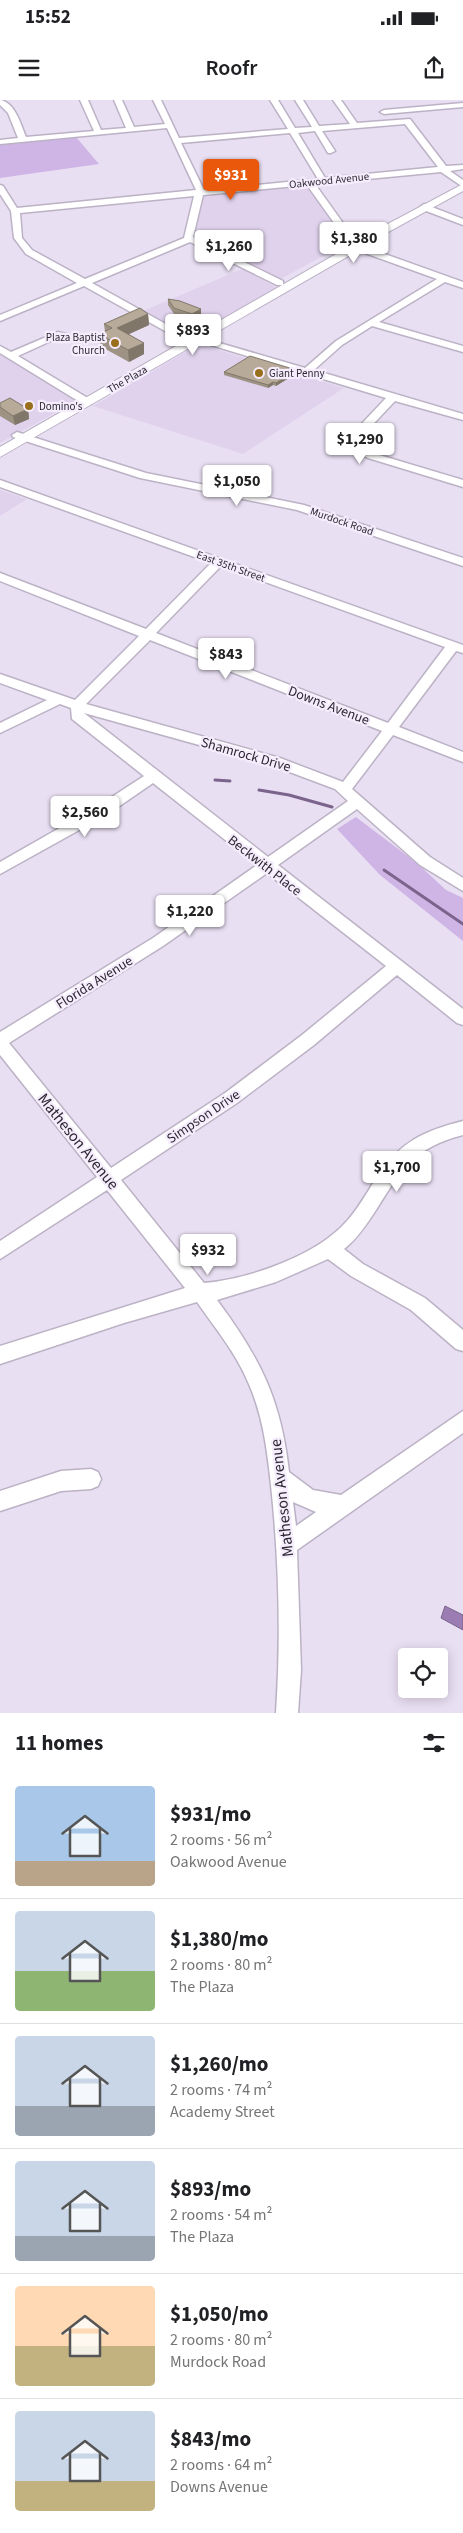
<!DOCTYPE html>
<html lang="en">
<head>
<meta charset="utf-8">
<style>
	:root { --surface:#fff; --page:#f2f2f2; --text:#202124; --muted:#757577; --line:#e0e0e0; --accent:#ea580c }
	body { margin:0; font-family:"Source Sans 3",sans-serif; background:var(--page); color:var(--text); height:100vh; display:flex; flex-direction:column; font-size:19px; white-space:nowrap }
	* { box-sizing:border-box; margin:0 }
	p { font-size:16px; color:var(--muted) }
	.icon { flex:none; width:28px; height:28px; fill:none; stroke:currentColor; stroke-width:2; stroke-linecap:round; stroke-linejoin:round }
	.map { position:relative; height:1613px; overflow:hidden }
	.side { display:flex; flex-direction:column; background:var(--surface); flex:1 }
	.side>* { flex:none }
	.controls { position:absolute; left:398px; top:1548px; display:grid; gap:10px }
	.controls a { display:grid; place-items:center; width:50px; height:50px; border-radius:5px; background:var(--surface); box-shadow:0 2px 12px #0003; font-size:25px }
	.price { position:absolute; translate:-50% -42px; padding:0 11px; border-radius:5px; background:#fff; color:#222; font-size:16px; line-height:32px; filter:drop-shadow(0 1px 2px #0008) }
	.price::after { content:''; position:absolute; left:50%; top:30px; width:15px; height:11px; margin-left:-8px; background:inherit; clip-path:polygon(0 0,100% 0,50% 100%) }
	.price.on { background:var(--accent); color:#fff }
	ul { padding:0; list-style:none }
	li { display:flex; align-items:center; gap:15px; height:125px; padding:0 15px }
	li+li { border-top:1px solid var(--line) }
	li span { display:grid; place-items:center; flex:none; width:140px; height:100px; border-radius:5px; color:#555 }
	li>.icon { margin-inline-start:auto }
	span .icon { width:60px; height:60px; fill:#fffc; stroke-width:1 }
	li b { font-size:21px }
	h2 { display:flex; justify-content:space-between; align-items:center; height:60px; padding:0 15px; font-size:21px }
	.status { display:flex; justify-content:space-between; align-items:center; height:35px; padding:0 25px; background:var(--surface); direction:ltr }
	.status svg { height:14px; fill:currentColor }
	header { display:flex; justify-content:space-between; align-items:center; height:65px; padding:0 15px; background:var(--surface); font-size:22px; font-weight:600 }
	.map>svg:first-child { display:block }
	.built { fill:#e0d2ed }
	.green { fill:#cfb4e6 }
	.water { fill:#9b7db3; stroke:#7a648c }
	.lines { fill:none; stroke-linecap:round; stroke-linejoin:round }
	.stream { stroke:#7a648c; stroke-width:3 }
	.minor-casing { stroke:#bcb2c5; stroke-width:3 }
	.major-casing { stroke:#bcb2c5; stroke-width:2 }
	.minor { fill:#fff; fill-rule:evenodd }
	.major { fill:#fff; fill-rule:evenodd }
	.wall { fill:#9d9283 }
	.shaded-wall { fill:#80776a }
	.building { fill:#b7aa98; stroke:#80776a }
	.poi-dot { fill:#996e1c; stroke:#f5edfd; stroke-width:2 }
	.labels { text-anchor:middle; stroke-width:4.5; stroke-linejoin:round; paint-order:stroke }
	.far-street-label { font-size:11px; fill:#2d2931; stroke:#f5edfd }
	.far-poi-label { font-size:11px; fill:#2d2931; stroke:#f5edfd; text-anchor:start }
	.street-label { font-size:14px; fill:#2d2931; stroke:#f5edfd }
	.near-street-label { font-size:16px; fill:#2d2931; stroke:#f5edfd }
</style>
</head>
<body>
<div class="status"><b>15:52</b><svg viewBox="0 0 49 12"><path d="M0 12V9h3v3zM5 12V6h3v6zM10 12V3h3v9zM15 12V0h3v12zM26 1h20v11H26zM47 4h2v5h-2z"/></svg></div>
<header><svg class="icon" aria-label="menu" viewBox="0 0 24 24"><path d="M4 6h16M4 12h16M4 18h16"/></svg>Roofr<svg class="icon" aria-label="share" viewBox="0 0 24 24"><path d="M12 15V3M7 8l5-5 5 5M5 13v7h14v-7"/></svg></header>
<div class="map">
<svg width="463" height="1613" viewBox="0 0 463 1613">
	<rect width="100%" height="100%" fill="#e9dff3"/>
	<path class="built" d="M307,84L348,142L279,180L191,135L204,95Z
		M242,169L278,188L188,236L143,211Z
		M199,244L344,288L243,354L93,306Z
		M0,254L33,273L79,300L0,343Z
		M0,390L27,399L0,416Z"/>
	<path class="green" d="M76,37L99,64L0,78V43Z
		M356,717L418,764L446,790L463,798V841L380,775L337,729Z"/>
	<path class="water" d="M445,1506L463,1515V1530L441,1518Z"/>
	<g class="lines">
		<path class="stream" d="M215,680L230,681
			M259,690L289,695L332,707
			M384,770L463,824"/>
		<g class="minor-casing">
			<path id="minor" d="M0,0C15,2 21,25 26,37L94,31L80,0H88L101,30L126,28L114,0H122L134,27L165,24L153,0H161L179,38L288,29L270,0H278L295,28L312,27L295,0H303L319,26L350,24L333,0H341L357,23L410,19L446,66L463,65V69L450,71L463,80V87L441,72L315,84L353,137L368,148L463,182V188L445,182L379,222L463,246V252L372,226L342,245L314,270L463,314V320L395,301L361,337L359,345L376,354L463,380V387L368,358L349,348L348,346L352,334L386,298L191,239L199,237L305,268L336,241L437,179L362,152L347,141L307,85L203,95L193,137L283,181V185H277L190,142L92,183L189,237V241H183L84,186L0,221V215L77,183L26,154L14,138L11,111L0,94V85L3,86L17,108L196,90L167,28L0,44V40L18,38L8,13L0,5ZM405,24L438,67L325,78L298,33L315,31L328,53H331L335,51L322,31ZM290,33L318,79L204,90L181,43ZM194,96L184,138L85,179L32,150L22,138L20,113Z
				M463,3V7L384,14L380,12L384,10Z
				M424,104L463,119V125L421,109L420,107Z
				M58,232L66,234L18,256L91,300V304H83L0,253V246L11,252Z
				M17,332L146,373L304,405L463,458V466L297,410L140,378L13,337L12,335Z
				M0,380L463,545V553L456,551L399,627L463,652V662L393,635L352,689L430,757L463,778V791L420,765L357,709L278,765L463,909V925L457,923L397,875L314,945L237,1003L121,1080L204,1183C249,1179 316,1156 346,1122C358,1109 367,1093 376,1078C400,1042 423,1031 463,1021V1035C413,1048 402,1069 376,1110C367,1124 357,1139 344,1149L363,1164L425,1198L463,1230V1251L456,1249L411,1210L351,1176L328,1159L276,1182L217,1200C260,1258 281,1299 289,1372L313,1390L341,1395L463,1311V1333L297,1450L301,1570L298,1613H276C281,1538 279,1460 271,1385C267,1350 263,1315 248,1282C236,1253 215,1228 197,1202L124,1223L0,1264V1246L185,1188L107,1090L0,1159V1141L97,1077L0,955V932L153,838L257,765L153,683L108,714L0,774V762L98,706L144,676L72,619L71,608L60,604L0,633V623L47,600L0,583V574L75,600L139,536L0,481V473L146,529L211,463L0,387ZM221,466L445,547L388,623L156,533ZM150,540L382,631L343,682L280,658L86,604ZM84,613L271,665L335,689L348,701L268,757ZM267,773L386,866L302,935L225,993L111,1068L9,943L163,846ZM293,1402L316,1412L296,1426Z
				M91,1369L98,1372L101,1379L98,1386L91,1389L61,1391L0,1411V1391L61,1371Z"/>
		</g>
		<g class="major-casing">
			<path id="major" d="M463,84V91L361,147L359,150L0,357V347L350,146L352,143Z"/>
		</g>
		<use href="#minor" class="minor"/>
		<use href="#major" class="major"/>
	</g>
	<path class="wall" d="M168,199L201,209V216L192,220L174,214L168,205Z
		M148,214L149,225L129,234L144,254L129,262L100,246L99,234L105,232L104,224Z
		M224,272H293L292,273V276L276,286L273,285L268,288L224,275Z
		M0,303L28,309L29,319L15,325L0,316Z"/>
	<path class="shaded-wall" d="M201,209V216L192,220V214Z
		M148,214L149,225L118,239L117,228Z
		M144,243V254L129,262L128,250Z
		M293,269L292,276L276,286V283Z
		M273,282V285L268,288V285Z
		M28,309L29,319L15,325L13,316Z"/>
	<path class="building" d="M168,199L180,201L201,209L192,214L174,208Z
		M140,208L148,214L117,228L144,243L128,250L99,234L112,228L104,224Z
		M250,256L293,269L289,271L292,273L276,283L273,282L268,285L224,272Z
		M10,298L28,309L13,316L0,307V303Z"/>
	<g class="poi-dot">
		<circle cx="115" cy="243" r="5"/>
		<circle cx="259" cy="273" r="5"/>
		<circle cx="29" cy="306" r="5"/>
	</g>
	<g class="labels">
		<g class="far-street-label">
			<text transform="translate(329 80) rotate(-6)" y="4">Oakwood Avenue</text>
			<text transform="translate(127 279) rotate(-30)" y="4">The Plaza</text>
			<text transform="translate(342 421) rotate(19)" y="4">Murdock Road</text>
			<text transform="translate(231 466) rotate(20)" y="4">East 35th Street</text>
		</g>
		<g class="far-poi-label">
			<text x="105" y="241" text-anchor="end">Plaza Baptist<tspan x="105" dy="13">Church</tspan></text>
			<text x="269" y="277">Giant Penny</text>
			<text x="39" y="310">Domino's</text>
		</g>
		<g class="street-label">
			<text transform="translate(329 605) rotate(21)" y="5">Downs Avenue</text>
			<text transform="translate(246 654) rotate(16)" y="5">Shamrock Drive</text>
			<text transform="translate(265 765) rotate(38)" y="5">Beckwith Place</text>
			<text transform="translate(94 882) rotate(-32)" y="5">Florida Avenue</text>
			<text transform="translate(203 1016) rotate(-34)" y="5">Simpson Drive</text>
		</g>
		<g class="near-street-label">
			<text transform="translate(79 1041) rotate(51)" y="6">Matheson Avenue</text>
			<text transform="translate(281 1398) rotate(-96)" y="6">Matheson Avenue</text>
		</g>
	</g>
</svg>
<div class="controls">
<a><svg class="icon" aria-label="locate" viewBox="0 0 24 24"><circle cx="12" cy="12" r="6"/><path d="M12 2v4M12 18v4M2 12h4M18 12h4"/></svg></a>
</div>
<b class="price on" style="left:231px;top:101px">$931</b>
<b class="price" style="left:354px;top:164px">$1,380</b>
<b class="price" style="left:229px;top:172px">$1,260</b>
<b class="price" style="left:193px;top:256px">$893</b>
<b class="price" style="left:360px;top:365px">$1,290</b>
<b class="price" style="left:237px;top:407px">$1,050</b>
<b class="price" style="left:226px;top:580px">$843</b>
<b class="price" style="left:85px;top:738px">$2,560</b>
<b class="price" style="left:190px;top:837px">$1,220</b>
<b class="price" style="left:397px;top:1093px">$1,700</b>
<b class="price" style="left:208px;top:1176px">$932</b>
</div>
<section class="side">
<h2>11 homes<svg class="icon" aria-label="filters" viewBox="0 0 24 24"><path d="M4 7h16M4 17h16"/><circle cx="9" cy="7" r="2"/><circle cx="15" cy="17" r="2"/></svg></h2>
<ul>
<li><span style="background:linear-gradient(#a9c7e8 75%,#b9a48a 0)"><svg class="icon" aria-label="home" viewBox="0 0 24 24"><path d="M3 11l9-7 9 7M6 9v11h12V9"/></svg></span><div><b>$931/mo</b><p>2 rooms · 56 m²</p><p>Oakwood Avenue</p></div></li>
<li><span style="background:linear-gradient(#c9d6e8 60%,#8fb573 0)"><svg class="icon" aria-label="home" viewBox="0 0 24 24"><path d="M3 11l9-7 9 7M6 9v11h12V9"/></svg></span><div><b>$1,380/mo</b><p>2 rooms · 80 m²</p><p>The Plaza</p></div></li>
<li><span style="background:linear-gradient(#c9d6e8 70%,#9aa5b1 0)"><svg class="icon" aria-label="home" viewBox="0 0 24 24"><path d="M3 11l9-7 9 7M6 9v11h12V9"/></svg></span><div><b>$1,260/mo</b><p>2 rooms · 74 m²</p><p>Academy Street</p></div></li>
<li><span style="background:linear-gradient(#c9d6e8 75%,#9aa5b1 0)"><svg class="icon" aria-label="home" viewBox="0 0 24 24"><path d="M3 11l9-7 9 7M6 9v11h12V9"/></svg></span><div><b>$893/mo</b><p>2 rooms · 54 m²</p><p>The Plaza</p></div></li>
<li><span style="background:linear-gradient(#ffd9b3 60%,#c2b280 0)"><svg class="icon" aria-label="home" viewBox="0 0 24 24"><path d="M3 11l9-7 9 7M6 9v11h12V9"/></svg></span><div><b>$1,050/mo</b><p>2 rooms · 80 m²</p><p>Murdock Road</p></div></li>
<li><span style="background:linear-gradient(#c9d6e8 70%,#c2b280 0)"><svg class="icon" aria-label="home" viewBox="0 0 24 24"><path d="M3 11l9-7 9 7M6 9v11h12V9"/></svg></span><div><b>$843/mo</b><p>2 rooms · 64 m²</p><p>Downs Avenue</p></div></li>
</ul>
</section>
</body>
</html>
